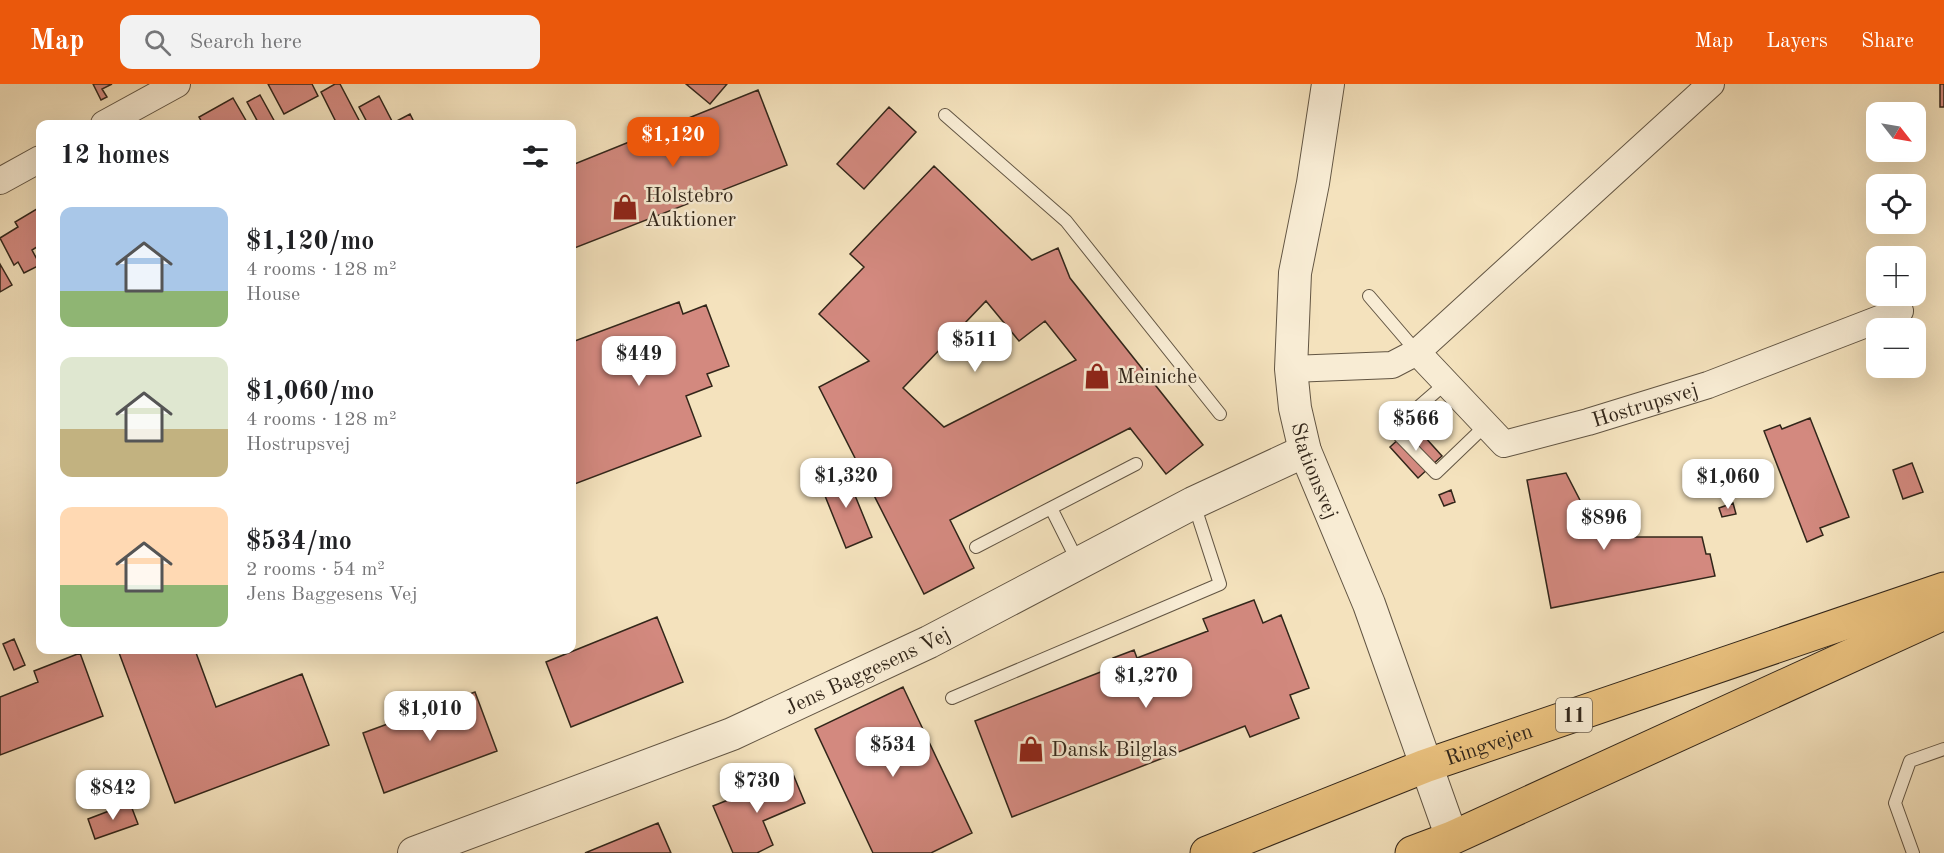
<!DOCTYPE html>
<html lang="en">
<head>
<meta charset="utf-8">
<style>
	:root { --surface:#fff; --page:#f2f2f2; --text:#202124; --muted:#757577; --accent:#ea580c }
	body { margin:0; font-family:"Old Standard TT",serif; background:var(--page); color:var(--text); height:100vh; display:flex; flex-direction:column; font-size:22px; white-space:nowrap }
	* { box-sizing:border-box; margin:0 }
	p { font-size:20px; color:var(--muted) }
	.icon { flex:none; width:33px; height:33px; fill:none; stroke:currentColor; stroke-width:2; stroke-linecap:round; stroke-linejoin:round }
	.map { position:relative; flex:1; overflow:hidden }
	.sheet { position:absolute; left:36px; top:36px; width:540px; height:534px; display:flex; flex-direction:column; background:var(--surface); border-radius:12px; box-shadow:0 6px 24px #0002 }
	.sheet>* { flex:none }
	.needle { width:39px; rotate:121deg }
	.buttons { position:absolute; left:1866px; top:18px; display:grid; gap:12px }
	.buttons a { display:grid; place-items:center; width:60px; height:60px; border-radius:12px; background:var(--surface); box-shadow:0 6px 24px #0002; font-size:30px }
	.price { position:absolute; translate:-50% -51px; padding:0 14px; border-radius:12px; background:#fff; color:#222; font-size:20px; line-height:39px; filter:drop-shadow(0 2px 3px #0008) }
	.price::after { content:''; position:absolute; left:50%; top:36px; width:18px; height:14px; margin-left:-9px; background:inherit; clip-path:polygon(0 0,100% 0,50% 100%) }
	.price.active { background:var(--accent); color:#fff }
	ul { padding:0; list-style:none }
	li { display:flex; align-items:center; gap:18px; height:150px; padding:0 24px }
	li span { display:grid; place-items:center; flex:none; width:168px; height:120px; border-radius:12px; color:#555 }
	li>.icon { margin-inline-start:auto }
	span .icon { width:72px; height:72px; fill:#fffc; stroke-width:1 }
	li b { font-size:26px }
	h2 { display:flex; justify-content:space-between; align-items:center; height:72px; padding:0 24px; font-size:26px }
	header { display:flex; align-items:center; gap:36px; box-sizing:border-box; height:84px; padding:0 30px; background:var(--accent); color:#fff }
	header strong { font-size:28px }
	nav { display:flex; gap:33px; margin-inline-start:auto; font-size:21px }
	.search { width:420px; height:54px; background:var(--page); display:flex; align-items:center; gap:15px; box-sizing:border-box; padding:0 21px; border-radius:12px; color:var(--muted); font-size:22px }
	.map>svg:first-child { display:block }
	.building { fill:#d3897f; stroke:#32261a; stroke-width:1.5; fill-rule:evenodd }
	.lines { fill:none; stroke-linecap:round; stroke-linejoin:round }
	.service-casing { stroke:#625543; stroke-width:14 }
	.minor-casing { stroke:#625543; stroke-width:28 }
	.tertiary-casing { stroke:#625543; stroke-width:34 }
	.primary-casing { stroke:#32261a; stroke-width:35 }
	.service { stroke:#f8ecd4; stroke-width:12 }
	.minor { stroke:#f8ecd4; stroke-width:26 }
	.tertiary { stroke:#f8ecd4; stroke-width:32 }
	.primary { stroke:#eac17e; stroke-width:33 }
	.labels { text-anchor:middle; stroke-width:5; stroke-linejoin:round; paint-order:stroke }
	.shield { fill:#f8ecd4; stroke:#6d6152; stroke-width:1.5 }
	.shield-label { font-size:20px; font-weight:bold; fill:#32261a }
	.poi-label { font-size:21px; fill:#32261a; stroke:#f8ecd4; text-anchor:start }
	.street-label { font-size:21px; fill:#32261a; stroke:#f8ecd4 }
</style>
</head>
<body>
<header>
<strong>Map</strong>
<div class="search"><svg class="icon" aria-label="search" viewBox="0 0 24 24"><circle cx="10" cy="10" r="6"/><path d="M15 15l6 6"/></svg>Search here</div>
<nav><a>Map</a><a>Layers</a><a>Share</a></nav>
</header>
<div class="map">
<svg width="1944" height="769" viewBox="0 0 1944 769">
	<rect width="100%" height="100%" fill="#f4e2bd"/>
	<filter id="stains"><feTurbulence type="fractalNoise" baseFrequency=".00333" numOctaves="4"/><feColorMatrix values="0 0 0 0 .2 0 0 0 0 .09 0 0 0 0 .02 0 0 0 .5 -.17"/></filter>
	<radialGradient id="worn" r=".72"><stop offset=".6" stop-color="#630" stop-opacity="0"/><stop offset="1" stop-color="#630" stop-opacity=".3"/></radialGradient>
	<path class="building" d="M93,0H112L102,5L107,13L101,16Z
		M268,0H312L318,12L284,30Z
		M335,0H340L360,38L337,40L321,8Z
		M686,0H727L710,20Z
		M1940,0H1944V23H1940Z
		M758,6L787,81L572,165V81Z
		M260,11L276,40H259L247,18Z
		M379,12L393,39L410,30L415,40H368L359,23Z
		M233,14L248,40H203L199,33Z
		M889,23L916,48L864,105L837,80Z
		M934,82L1032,176L1058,164L1070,194L1203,361L1166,390L1130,344L950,436L974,484L924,510L819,303L869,277L819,230L864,183L850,170ZM986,217L1019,257L1045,237L1076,276L944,343L903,304Z
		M40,123V161L32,166L40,181L24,189L18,178L14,181L0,154L18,143L15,138Z
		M0,180L12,201L0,208Z
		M679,218L683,230L706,221L729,282L707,290L712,302L686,312L701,352L572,401V258Z
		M1810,334L1849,433L1820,444L1823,451L1807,458L1764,347L1780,341L1782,345Z
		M1414,341L1442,372L1418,394L1390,363Z
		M1912,379L1923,408L1903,415L1893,386Z
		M845,387L872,453L846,464L819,397Z
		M1566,389L1599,453H1702L1706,470H1710L1715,492L1551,524L1527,396Z
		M1451,406L1455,418L1444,422L1439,411Z
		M1733,419L1736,430L1722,433L1719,424Z
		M1254,516L1263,539L1281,531L1309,604L1290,611L1299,634L1250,653L1245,642L1012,733L975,637L1116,582L1113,574L1134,566L1137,574L1208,547L1203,535Z
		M657,533L683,598L571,643L546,578Z
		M14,555L25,581L14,586L3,560Z
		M118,566H195L216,623L302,590L329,661L175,719Z
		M80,569L103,632L0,671V613L38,598L34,587Z
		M903,603L972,749L931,769H873L815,645Z
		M475,608L497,667L384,709L363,649Z
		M793,690L805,719L763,737L773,761L757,769H733L713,722Z
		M130,719L138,740L95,755L88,735Z
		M658,739L671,769H585Z"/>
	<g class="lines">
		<g class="service-casing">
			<path id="service" d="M945,31L1066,137L1220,330
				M1369,212L1417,268
				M1446,299L1393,345L1436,389L1486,341
				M976,463L1051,424
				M1078,478L1051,424L1136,380
				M952,614L1220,500L1194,420
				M1913,769L1895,719L1910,677L1944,665"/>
		</g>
		<g class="minor-casing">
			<g id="minor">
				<path d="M104,40L177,0"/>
				<path d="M0,97L40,75"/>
				<path id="s1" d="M1417,268L1504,360L1588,338L1708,301L1900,227"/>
				<path d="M1291,285L1392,281L1417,268L1711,0"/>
			</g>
		</g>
		<g class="tertiary-casing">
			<g id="tertiary">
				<path id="s2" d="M1328,0L1313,99L1295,189L1291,285L1295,324L1305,367L1369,520L1452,754"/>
				<path id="s3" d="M414,769L732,650L929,558L1193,419L1305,367"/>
			</g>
		</g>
		<g class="primary-casing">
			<g id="primary">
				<path id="s4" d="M1207,769L1425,682L1944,505"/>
				<path d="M1412,769L1452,754L1944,529"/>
			</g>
		</g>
		<use href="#service" class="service"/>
		<use href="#minor" class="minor"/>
		<use href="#tertiary" class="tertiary"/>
		<use href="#primary" class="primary"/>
	</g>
	<defs>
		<g id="shop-bare" transform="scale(2.07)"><path d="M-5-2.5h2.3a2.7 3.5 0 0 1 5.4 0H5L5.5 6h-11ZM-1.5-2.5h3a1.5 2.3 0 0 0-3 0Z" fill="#8f2418" stroke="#f8ecd4" stroke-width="2.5" paint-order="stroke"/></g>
	</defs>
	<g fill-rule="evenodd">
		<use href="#shop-bare" x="625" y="123"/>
		<use href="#shop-bare" x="1097" y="292"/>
		<use href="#shop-bare" x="1031" y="665"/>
	</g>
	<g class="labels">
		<rect class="shield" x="1556" y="614" width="36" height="34" rx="4.5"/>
		<g class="shield-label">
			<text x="1574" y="638">11</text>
		</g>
		<g class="poi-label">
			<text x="645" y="118">Holstebro<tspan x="645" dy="24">Auktioner</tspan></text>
			<text x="1117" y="299">Meiniche</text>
			<text x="1051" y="672">Dansk Bilglas</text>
		</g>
		<g class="street-label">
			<text dy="7" stroke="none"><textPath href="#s1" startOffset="273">Hostrupsvej</textPath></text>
			<text dy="7" stroke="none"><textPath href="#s2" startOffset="393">Stationsvej</textPath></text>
			<text dy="7" stroke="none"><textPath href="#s3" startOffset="489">Jens Baggesens Vej</textPath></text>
			<text dy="7" stroke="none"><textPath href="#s4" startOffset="302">Ringvejen</textPath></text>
		</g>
	</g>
	<rect width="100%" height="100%" filter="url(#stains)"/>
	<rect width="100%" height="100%" fill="url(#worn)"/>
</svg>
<div class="buttons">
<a><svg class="needle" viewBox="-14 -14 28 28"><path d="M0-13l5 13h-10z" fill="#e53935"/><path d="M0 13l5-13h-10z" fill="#757577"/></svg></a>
<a><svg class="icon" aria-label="locate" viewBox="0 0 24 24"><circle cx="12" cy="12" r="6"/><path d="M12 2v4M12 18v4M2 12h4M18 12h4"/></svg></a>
<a>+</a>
<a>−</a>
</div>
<b class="price active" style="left:673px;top:84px">$1,120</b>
<b class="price" style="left:975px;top:289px">$511</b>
<b class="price" style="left:639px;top:303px">$449</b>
<b class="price" style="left:1416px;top:368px">$566</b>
<b class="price" style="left:846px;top:425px">$1,320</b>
<b class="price" style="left:1728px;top:426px">$1,060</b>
<b class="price" style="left:1604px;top:467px">$896</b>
<b class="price" style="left:1146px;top:625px">$1,270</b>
<b class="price" style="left:430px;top:658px">$1,010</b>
<b class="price" style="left:893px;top:694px">$534</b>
<b class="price" style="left:757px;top:730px">$730</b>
<b class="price" style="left:113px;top:737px">$842</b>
<section class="sheet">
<h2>12 homes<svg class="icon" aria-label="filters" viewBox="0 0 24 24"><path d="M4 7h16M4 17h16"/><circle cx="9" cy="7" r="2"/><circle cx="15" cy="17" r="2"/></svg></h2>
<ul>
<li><span style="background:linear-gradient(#a9c7e8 70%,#8fb573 0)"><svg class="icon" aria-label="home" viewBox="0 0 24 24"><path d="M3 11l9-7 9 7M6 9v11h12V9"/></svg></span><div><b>$1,120/mo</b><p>4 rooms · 128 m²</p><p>House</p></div></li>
<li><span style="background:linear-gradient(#dfe7d0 60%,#c2b280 0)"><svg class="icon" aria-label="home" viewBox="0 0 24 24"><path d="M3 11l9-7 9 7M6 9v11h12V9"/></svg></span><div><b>$1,060/mo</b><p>4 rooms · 128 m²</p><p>Hostrupsvej</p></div></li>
<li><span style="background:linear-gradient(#ffd9b3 65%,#8fb573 0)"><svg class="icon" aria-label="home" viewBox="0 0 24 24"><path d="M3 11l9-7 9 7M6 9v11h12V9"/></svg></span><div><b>$534/mo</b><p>2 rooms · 54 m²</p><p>Jens Baggesens Vej</p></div></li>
</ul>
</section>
</div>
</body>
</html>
